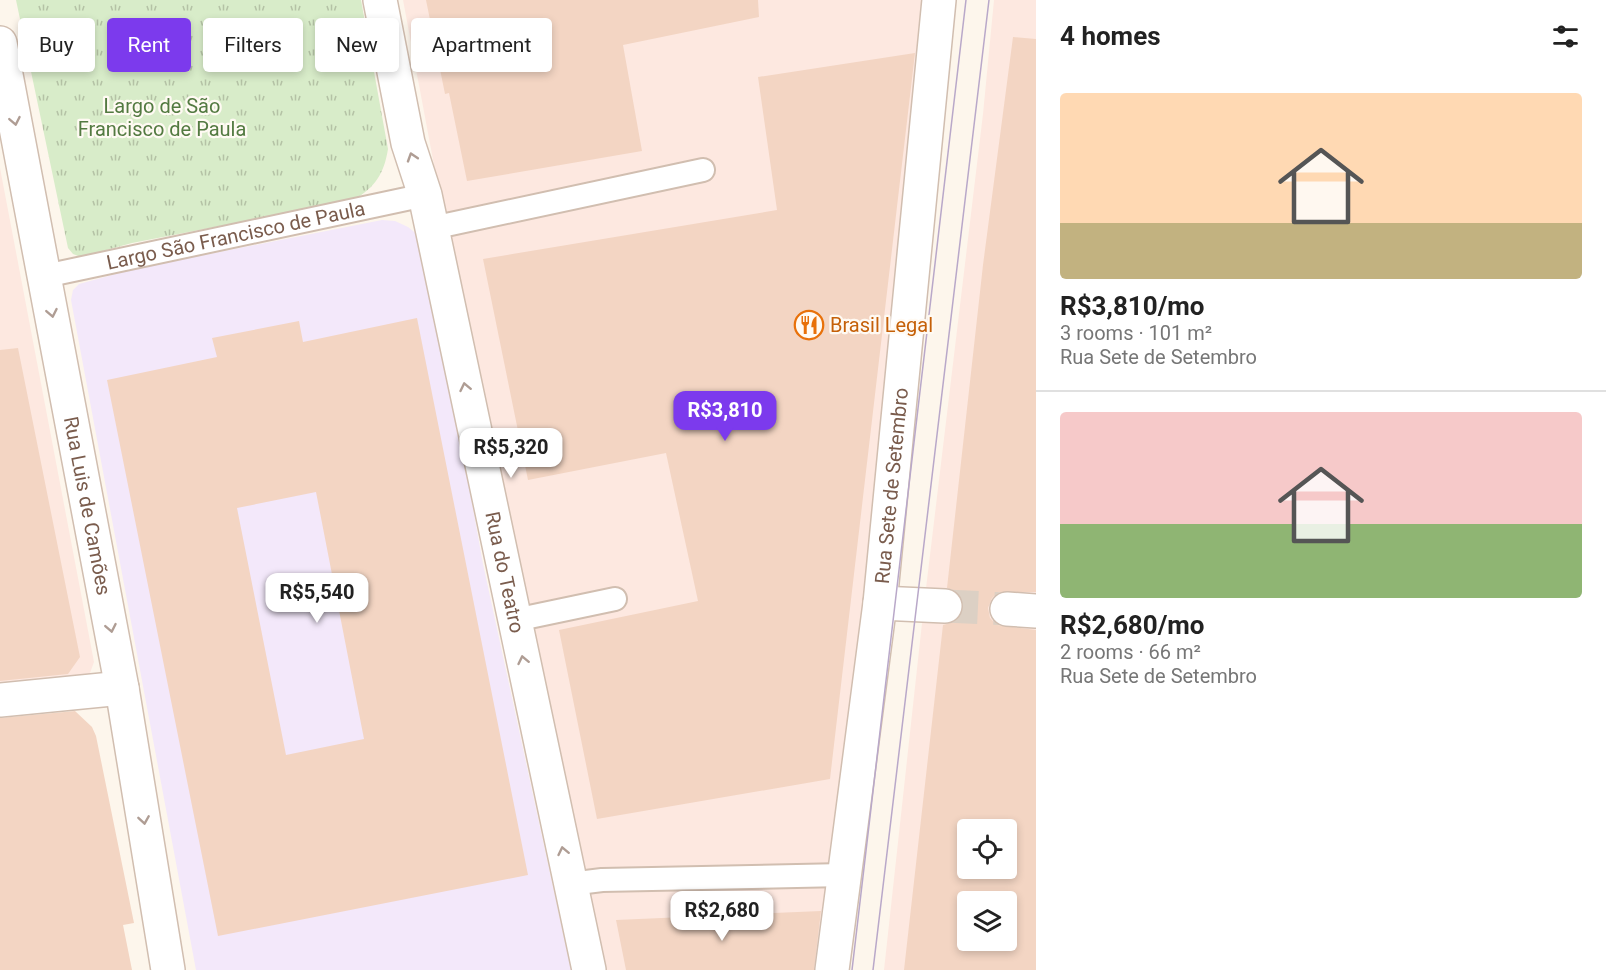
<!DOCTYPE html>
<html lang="en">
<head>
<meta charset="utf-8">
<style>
	:root { --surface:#fff; --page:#f6f6f6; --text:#222; --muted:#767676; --line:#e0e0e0; --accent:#7c3aed }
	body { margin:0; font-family:Roboto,sans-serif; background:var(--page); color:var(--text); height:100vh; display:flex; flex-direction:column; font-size:22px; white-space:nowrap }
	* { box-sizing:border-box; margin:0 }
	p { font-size:20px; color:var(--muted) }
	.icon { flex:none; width:33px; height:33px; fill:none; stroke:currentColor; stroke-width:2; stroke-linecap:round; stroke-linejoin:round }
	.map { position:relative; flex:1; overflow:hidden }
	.details { display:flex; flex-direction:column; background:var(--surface); width:570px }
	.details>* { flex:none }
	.guide { position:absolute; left:18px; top:18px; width:570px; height:54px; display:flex; gap:12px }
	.tools { position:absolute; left:957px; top:819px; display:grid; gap:12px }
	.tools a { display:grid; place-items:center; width:60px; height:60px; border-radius:6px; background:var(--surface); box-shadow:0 3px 9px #0003; font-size:30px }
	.price { position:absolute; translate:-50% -51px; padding:0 14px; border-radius:12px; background:#fff; color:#222; font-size:20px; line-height:39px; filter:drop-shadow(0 2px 3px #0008) }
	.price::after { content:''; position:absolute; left:50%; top:36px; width:18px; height:14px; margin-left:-9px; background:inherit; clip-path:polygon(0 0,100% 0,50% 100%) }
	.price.current { background:var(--accent); color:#fff }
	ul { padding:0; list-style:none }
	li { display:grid; align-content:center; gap:12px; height:318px; padding:0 24px }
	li+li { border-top:2px solid var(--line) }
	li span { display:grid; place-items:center; height:186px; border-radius:6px; color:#555 }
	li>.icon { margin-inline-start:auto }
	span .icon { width:108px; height:108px; fill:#fffc; stroke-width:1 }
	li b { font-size:26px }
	h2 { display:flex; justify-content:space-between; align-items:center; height:72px; padding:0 24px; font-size:26px }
	.pill { padding:0 21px; border-radius:6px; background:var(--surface); box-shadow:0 3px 9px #0003; font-size:21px; line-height:54px }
	.pill.current { background:var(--accent); color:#fff }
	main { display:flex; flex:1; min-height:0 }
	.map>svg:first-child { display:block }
	.commercial { fill:#fde8e0; fill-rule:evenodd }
	.education { fill:#f3e8fa }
	.park { fill:url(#park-tufts) }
	.building { fill:#f3d5c3; fill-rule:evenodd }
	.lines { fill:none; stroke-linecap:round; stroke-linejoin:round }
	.pedestrian-tunnel { stroke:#dcd0c4; stroke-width:33; stroke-dasharray:33 16; stroke-linecap:butt }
	.service-casing { stroke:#d1beb0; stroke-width:26 }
	.pedestrian-casing { stroke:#d1beb0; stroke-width:36 }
	.minor-casing { stroke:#d1beb0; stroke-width:36 }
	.service { stroke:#fff; stroke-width:22 }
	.pedestrian { stroke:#fff; stroke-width:33 }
	.minor { stroke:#fff; stroke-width:33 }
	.tram { stroke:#b9a8c9; stroke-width:1.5 }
	.oneway { stroke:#af9d94 }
	.labels { text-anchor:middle; stroke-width:4.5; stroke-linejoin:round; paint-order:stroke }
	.park-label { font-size:20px; fill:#537a41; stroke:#fffaf3 }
	.street-label { font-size:20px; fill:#7a5c4d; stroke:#fffaf3 }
	.food-label { font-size:20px; fill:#c56008; stroke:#fffaf3; text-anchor:start }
</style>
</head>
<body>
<main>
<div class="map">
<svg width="1036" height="970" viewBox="0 0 1036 970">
	<defs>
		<pattern id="park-tufts" width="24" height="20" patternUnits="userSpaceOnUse" patternTransform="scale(1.5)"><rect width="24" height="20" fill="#d8ecc9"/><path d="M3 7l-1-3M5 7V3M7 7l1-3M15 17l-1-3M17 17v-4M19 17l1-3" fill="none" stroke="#b4c2a5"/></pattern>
	</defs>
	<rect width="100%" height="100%" fill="#fdf6ec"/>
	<path class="commercial" d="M403,0H941L825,970H601L434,165Z
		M994,0H1036V970H884L924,605L983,114ZM968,830H1006V868H968ZM968,902H1006V940H968Z
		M0,168L94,662L90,673L82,681L0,688Z"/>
	<path class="education" d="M382,220L395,221L408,227L419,236L426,248L483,564L571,970H196L71,300L73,290L79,284L138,268Z"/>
	<path class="park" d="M16,0H361L388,149C384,174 375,187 354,200L132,243L81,257L73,254L68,248Z"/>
	<path class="building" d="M426,0H758L759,17L623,45L642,151L467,181L449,93L445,94Z
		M1013,37L1036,39V592H999L992,598L988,608L990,618L997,625L1036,630V970H904L943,625L954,622L961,616L964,607L961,597L956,591L947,588L983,265ZM968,830H1006V868H968ZM968,902H1006V940H968Z
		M915,53L830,779L597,819L559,630L698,601L666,453L528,480L483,259L777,210L758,77Z
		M417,318L528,875L218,936L107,380L217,357L212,338L299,321L303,342ZM316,492L364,739L286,755L237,508Z
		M18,348L80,657L68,674L0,681V350Z
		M75,711L92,727L96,736L134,923L123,925L132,970H0V718Z
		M821,911L814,970H626L616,920Z"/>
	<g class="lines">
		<path class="pedestrian-tunnel" d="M945,606L1007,609"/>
		<g class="service-casing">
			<g id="service">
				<path d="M432,228L703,170"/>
				<path id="s1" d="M45,276L425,195"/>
				<path d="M515,620L615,599"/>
				<path d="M570,884L602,880L844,875"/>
			</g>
		</g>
		<g class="pedestrian-casing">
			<g id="pedestrian">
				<path d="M880,603L945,606"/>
				<path d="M1007,609L1036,611"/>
				<path d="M0,700L122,688"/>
				<path id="s2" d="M832,970L880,603L939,0"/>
			</g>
		</g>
		<g class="minor-casing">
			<g id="minor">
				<path id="s3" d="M380,0L408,143L425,195L589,970"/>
				<path id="s4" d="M0,43L122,688L168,970"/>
			</g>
		</g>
		<use href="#service" class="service"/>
		<use href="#pedestrian" class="pedestrian"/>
		<use href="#minor" class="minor"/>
		<path class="tram" d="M852,970L966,0
			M873,970L989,0"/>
	</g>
	<defs><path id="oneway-chevron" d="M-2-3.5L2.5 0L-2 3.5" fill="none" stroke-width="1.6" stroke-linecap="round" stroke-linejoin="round" transform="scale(1.5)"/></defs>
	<g class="oneway">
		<use href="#oneway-chevron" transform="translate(15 121) rotate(79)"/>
		<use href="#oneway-chevron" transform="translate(412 157) rotate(-108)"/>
		<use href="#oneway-chevron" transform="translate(52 313) rotate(79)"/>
		<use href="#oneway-chevron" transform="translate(465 387) rotate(-102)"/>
		<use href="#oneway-chevron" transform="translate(111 628) rotate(79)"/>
		<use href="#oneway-chevron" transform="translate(523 660) rotate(-102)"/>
		<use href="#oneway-chevron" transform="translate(144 820) rotate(81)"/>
		<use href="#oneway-chevron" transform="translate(563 851) rotate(-102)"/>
	</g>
	<defs>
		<g id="restaurant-ring" transform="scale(1.5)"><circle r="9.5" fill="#fffaf3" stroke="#e8710a" stroke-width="1.5"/><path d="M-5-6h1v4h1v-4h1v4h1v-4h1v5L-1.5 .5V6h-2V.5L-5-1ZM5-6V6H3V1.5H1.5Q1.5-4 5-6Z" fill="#e8710a"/></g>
	</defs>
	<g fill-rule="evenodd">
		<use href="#restaurant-ring" x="809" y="325"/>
	</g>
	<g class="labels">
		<g class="park-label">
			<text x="162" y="113">Largo de São<tspan x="162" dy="23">Francisco de Paula</tspan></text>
		</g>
		<g class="street-label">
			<text dy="7" stroke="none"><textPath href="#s1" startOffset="195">Largo São Francisco de Paula</textPath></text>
			<text dy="7" stroke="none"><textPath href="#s2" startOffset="488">Rua Sete de Setembro</textPath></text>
			<text dy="7" stroke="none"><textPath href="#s4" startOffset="471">Rua Luis de Camões</textPath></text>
			<text dy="7" stroke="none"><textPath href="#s3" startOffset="586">Rua do Teatro</textPath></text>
		</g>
		<g class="food-label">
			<text x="830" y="332">Brasil Legal</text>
		</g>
	</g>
</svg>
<div class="tools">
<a><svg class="icon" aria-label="locate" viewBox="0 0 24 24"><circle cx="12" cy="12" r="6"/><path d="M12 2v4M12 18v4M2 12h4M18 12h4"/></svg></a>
<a><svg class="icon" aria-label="layers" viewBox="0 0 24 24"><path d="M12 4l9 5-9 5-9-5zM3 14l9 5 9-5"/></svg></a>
</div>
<b class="price current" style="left:725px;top:442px">R$3,810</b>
<b class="price" style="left:511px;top:479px">R$5,320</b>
<b class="price" style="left:317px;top:624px">R$5,540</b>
<b class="price" style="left:722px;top:942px">R$2,680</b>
<div class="guide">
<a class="pill">Buy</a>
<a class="pill current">Rent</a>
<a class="pill">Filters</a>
<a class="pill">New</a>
<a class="pill">Apartment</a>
</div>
</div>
<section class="details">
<h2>4 homes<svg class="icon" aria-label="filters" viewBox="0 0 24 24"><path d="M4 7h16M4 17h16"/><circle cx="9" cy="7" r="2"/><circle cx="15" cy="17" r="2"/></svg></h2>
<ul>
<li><span style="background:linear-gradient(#ffd9b3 70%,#c2b280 0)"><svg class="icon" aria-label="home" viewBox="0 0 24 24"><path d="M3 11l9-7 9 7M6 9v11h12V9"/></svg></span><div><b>R$3,810/mo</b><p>3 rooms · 101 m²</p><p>Rua Sete de Setembro</p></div></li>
<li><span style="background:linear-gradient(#f6c9c9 60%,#8fb573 0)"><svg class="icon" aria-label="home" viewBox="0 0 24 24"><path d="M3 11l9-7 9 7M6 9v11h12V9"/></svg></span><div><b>R$2,680/mo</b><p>2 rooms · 66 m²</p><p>Rua Sete de Setembro</p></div></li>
</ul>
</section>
</main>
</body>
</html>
